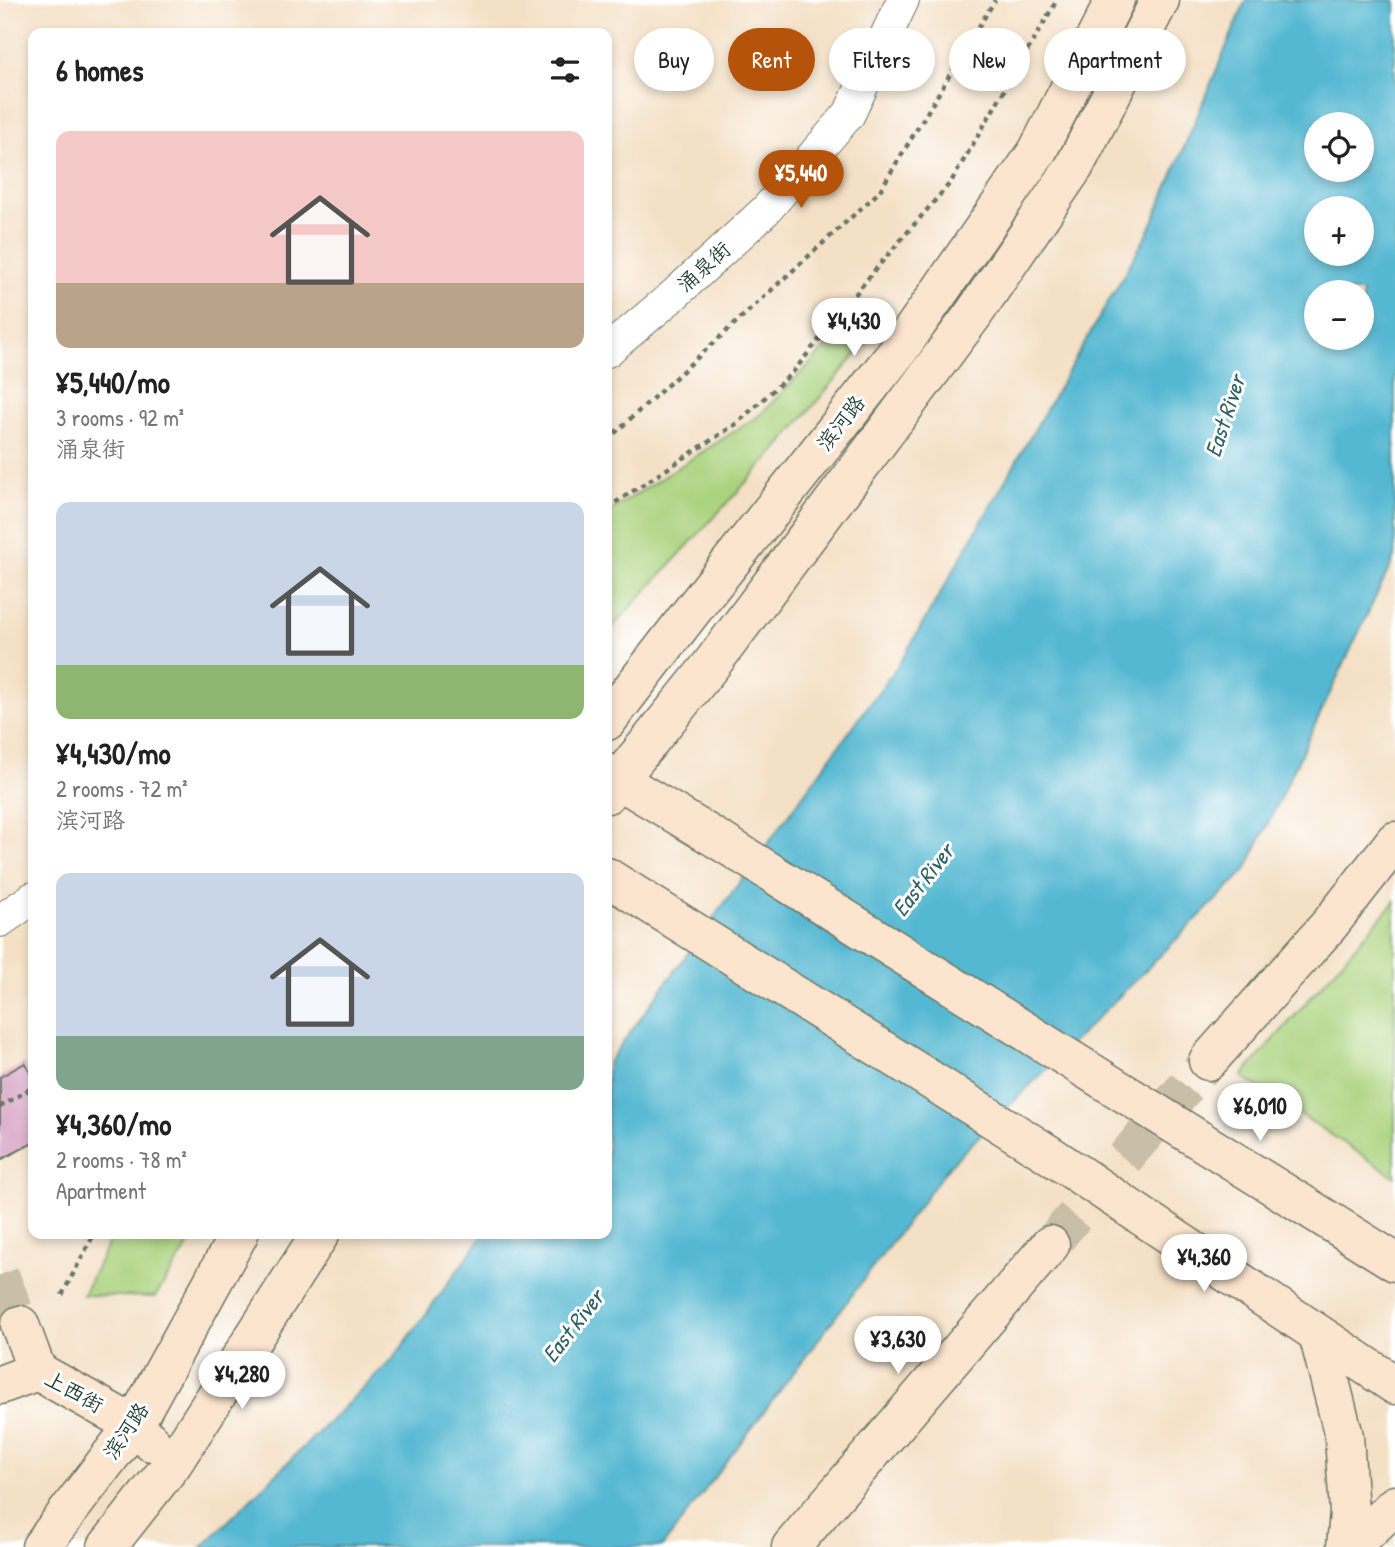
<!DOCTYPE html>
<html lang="en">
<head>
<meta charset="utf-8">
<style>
	:root { --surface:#fff; --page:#f6f6f6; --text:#222; --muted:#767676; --accent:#b45309 }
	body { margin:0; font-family:"Patrick Hand","LXGW WenKai TC",sans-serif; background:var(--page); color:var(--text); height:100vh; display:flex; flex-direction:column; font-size:26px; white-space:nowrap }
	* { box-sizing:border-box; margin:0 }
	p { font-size:23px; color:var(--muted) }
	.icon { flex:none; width:38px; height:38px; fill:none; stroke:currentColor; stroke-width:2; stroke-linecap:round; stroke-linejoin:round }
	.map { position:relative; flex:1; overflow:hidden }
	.details { position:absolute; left:28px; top:28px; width:584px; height:1211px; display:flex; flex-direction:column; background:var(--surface); border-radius:14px; box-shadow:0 4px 10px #0003 }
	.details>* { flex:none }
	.guide { position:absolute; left:634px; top:28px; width:656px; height:63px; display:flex; gap:14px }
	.controls { position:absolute; left:1304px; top:112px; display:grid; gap:14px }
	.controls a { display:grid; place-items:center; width:70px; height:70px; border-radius:50%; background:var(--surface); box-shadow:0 4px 10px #0003; font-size:35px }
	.price { position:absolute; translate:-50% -60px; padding:0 16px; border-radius:24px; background:#fff; color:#222; font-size:23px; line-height:46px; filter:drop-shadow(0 2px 4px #0008) }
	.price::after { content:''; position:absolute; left:50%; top:42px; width:21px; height:16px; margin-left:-10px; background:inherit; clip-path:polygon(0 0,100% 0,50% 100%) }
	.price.active { background:var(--accent); color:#fff }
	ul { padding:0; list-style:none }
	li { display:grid; align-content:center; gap:14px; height:371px; padding:0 28px }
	li span { display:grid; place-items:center; height:217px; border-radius:14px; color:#555 }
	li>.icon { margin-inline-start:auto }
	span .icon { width:126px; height:126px; fill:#fffc; stroke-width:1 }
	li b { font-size:30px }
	h2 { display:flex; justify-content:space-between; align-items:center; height:84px; padding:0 28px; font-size:30px }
	.tag { padding:0 24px; border-radius:32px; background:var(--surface); box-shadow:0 4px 10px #0003; font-size:24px; line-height:63px }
	.tag.active { background:var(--accent); color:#fff }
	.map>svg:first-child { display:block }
	.green { fill:#abd37e; stroke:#658859; stroke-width:2 }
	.water { fill:#54b8d2; stroke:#3a7a83; stroke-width:2; fill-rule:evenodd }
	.building { fill:#d7a3c4 }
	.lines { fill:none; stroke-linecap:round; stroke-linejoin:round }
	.secondary-tunnel { stroke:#c9bfa8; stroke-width:38; stroke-dasharray:38 19; stroke-linecap:butt }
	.street-casing { stroke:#6a7667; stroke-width:34 }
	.secondary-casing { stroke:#6a7667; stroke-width:41 }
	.path { stroke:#6a7667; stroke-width:4.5; stroke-dasharray:5 5; stroke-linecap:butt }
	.street { stroke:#fff; stroke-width:32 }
	.secondary { stroke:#fce5cf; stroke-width:38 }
	.labels { text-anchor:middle; stroke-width:6; stroke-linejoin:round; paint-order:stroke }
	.street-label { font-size:21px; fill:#1f3d34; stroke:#fff }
	.water-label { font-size:23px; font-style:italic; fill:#2f6263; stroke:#fff }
</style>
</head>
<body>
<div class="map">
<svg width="1395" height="1547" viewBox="0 0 1395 1547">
	<rect width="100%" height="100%" fill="#fff"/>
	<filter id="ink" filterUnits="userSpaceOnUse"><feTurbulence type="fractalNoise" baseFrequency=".0143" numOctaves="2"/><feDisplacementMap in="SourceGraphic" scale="14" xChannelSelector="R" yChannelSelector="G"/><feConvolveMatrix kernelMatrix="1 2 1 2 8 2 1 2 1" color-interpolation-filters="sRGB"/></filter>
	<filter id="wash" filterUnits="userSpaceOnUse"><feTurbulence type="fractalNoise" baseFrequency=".00686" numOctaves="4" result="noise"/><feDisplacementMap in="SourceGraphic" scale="28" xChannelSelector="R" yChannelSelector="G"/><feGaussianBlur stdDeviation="1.57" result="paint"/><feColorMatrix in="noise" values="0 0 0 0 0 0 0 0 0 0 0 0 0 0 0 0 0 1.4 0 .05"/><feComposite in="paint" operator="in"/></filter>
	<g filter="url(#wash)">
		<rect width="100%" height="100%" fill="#f4e0c5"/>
		<path class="green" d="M865,307L881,325L776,450L607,633V513L760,415Z
			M1395,901V1177L1242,1076Z
			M113,1234H196L155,1297L83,1295Z"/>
		<path class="water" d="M1246,0H1395V556L1246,870L950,1165L662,1547H202L393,1359L484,1234H607V1064L903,658L1149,231ZM1316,124H1362V170H1316ZM1316,208H1362V254H1316ZM1316,292H1362V338H1316Z"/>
		<g id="blocks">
			<path class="building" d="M25,1063L33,1078V1143L0,1160V1077Z"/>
		</g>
	</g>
	<g filter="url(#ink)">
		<use href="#blocks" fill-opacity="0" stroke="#6a7667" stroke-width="2"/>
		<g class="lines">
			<path class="secondary-tunnel" d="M1050,1245L1208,1061
				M0,1275L20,1325"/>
			<g class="street-casing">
				<path id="street" d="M607,351L675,294L766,210L849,114L903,0
					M0,921L33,898"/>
			</g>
			<g class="secondary-casing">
				<path id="secondary" d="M607,721L695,607L898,351L1037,152L1115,0
					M607,773L722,842L1395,1262
					M607,794L711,665L973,315L1074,167L1160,0
					M607,877L1047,1153L1395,1385
					M1208,1061L1330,924L1395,841
					M20,1325L37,1371
					M1318,1334L1344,1436L1349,1512L1346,1547
					M0,1385L37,1371L134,1425L151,1442
					M41,1547L134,1425L239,1234
					M107,1547L173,1463L320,1234
					M791,1547L1050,1245
					M1351,1547L1395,1505"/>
			</g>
			<path class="path" d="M607,440L879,192L995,0
				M607,508L736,424L793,372L874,271L951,182L1057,0
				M0,1107L33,1087
				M62,1295L94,1234"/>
			<use href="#street" class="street"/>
			<use href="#secondary" class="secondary"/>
		</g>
	</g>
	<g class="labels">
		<g class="street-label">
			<text transform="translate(704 267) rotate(-42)" y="7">涌泉街</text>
			<text transform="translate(841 423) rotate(-52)" y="7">滨河路</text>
			<text transform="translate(74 1392) rotate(29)" y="7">上西街</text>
			<text transform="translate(126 1431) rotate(-56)" y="7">滨河路</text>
		</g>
		<g class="water-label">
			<text transform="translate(1225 416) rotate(-72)" y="8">East River</text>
			<text transform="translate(923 880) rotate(-52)" y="8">East River</text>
			<text transform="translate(573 1326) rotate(-52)" y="8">East River</text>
		</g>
	</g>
</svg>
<div class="controls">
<a><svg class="icon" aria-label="locate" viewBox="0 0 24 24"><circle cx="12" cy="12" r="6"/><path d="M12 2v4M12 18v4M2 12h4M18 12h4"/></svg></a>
<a>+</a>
<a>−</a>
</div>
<b class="price active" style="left:801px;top:210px">¥5,440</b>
<b class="price" style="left:854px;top:358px">¥4,430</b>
<b class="price" style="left:1260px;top:1143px">¥6,010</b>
<b class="price" style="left:1204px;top:1294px">¥4,360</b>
<b class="price" style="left:898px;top:1376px">¥3,630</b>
<b class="price" style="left:242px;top:1411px">¥4,280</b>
<div class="guide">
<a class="tag">Buy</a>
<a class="tag active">Rent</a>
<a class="tag">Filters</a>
<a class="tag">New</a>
<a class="tag">Apartment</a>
</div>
<section class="details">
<h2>6 homes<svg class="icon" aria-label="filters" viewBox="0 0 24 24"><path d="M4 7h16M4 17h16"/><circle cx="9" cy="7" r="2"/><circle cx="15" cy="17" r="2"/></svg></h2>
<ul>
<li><span style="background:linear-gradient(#f6c9c9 70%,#b9a48a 0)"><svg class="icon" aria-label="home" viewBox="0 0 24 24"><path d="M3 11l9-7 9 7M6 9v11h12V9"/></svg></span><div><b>¥5,440/mo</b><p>3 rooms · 92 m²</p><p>涌泉街</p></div></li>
<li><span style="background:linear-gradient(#c9d6e8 75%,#8fb573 0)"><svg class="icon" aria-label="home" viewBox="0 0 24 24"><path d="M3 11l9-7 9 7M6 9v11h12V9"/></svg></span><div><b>¥4,430/mo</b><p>2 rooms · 72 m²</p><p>滨河路</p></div></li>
<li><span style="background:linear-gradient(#c9d6e8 75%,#7fa58c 0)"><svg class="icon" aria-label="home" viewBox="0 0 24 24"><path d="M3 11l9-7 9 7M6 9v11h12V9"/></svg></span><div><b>¥4,360/mo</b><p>2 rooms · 78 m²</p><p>Apartment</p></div></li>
</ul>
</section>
</div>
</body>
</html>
